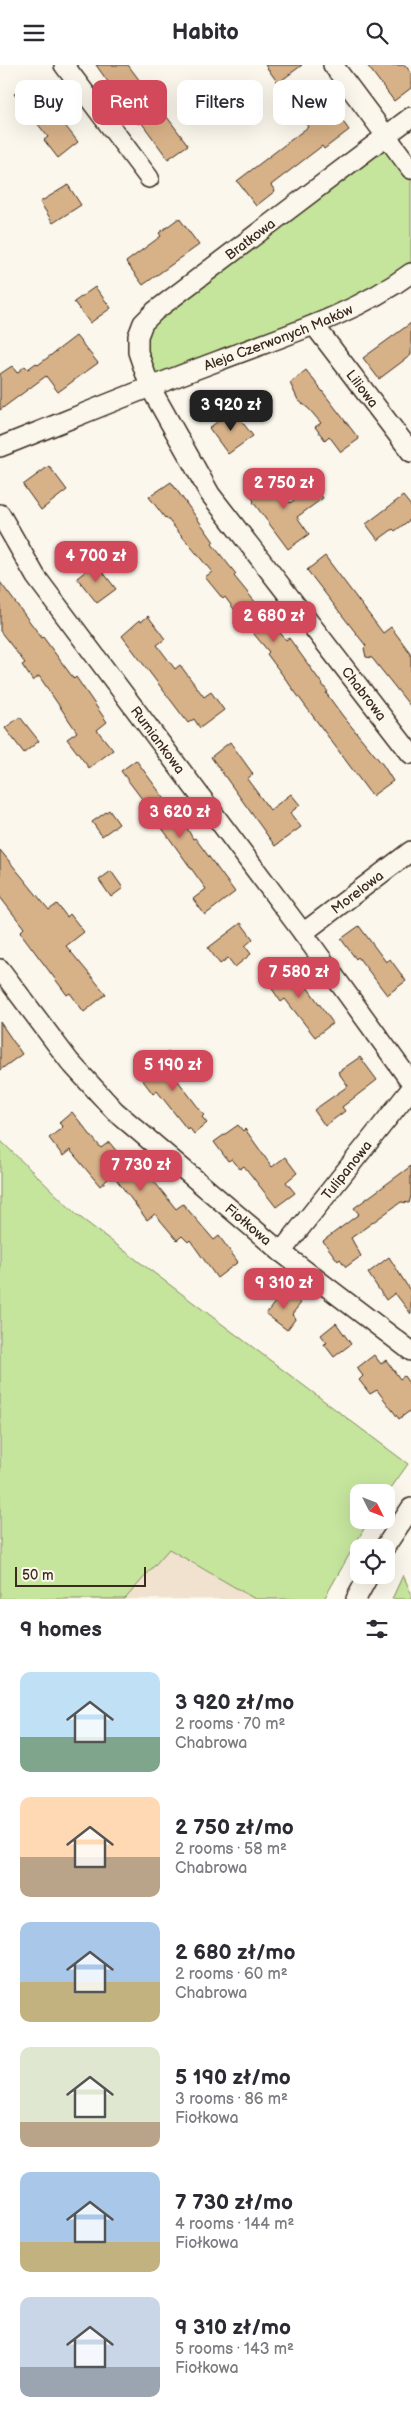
<!DOCTYPE html>
<html lang="en">
<head>
<meta charset="utf-8">
<style>
	:root { --surface:#fff; --page:#f2f2f3; --text:#2b2b33; --muted:#7c7c81; --accent:#d1495b }
	body { margin:0; font-family:"Balsamiq Sans",sans-serif; background:var(--page); color:var(--text); height:100vh; display:flex; flex-direction:column; font-size:19px; white-space:nowrap }
	* { box-sizing:border-box; margin:0 }
	p { font-size:16px; color:var(--muted) }
	.icon { flex:none; width:28px; height:28px; fill:none; stroke:currentColor; stroke-width:2; stroke-linecap:round; stroke-linejoin:round }
	.map { position:relative; height:1534px; overflow:hidden }
	.drawer { display:flex; flex-direction:column; background:var(--surface); flex:1 }
	.drawer>* { flex:none }
	.guide { position:absolute; left:15px; top:15px; width:381px; height:45px; display:flex; gap:10px }
	.needle { width:32px; rotate:132deg }
	.controls { position:absolute; left:350px; top:1419px; display:grid; gap:10px }
	.controls a { display:grid; place-items:center; width:45px; height:45px; border-radius:10px; background:var(--surface); box-shadow:0 5px 20px #0002; font-size:25px }
	.scale { position:absolute; left:15px; bottom:12px; width:131px; box-sizing:border-box; padding-left:5px; border:2px solid #3b2a1e; border-top:0; font-size:14px; line-height:18px; white-space:nowrap; color:#3b2a1e; -webkit-text-stroke:4px #fbf7ec; paint-order:stroke }
	.price { position:absolute; translate:-50% -42px; padding:0 11px; border-radius:10px; background:var(--accent); color:#fff; font-size:16px; line-height:32px; filter:drop-shadow(0 1px 2px #0008) }
	.price::after { content:''; position:absolute; left:50%; top:30px; width:15px; height:11px; margin-left:-8px; background:inherit; clip-path:polygon(0 0,100% 0,50% 100%) }
	.price.selected { background:#222; color:#fff }
	ul { padding:0; list-style:none }
	li { display:flex; align-items:center; gap:15px; height:125px; padding:0 20px }
	li span { display:grid; place-items:center; flex:none; width:140px; height:100px; border-radius:10px; color:#555 }
	li>.icon { margin-inline-start:auto }
	span .icon { width:60px; height:60px; fill:#fffc; stroke-width:1 }
	li b { font-size:21px }
	h2 { display:flex; justify-content:space-between; align-items:center; height:60px; padding:0 20px; font-size:21px }
	.chip { padding:0 18px; border-radius:10px; background:var(--surface); box-shadow:0 5px 20px #0002; font-size:18px; line-height:45px }
	.chip.selected { background:var(--accent); color:#fff }
	header { display:flex; justify-content:space-between; align-items:center; height:65px; padding:0 20px; background:var(--surface); font-size:22px; font-weight:700 }
	.map>svg:first-child { display:block }
	.built { fill:#f0e2ce }
	.green { fill:#c5e59d; stroke:#80885e }
	.building { fill:#d7b188; stroke:#3b2a1e }
	.lines { fill:none; stroke-linecap:round; stroke-linejoin:round }
	.minor-casing { stroke:#3b2a1e; stroke-width:22 }
	.minor { stroke:#fbf7ec; stroke-width:19 }
	.labels { text-anchor:middle; stroke-width:4.5; stroke-linejoin:round; paint-order:stroke }
	.street-label { font-size:14px; fill:#3b2a1e; stroke:#fbf7ec }
</style>
</head>
<body>
<header><svg class="icon" aria-label="menu" viewBox="0 0 24 24"><path d="M4 6h16M4 12h16M4 18h16"/></svg>Habito<svg class="icon" aria-label="search" viewBox="0 0 24 24"><circle cx="10" cy="10" r="6"/><path d="M15 15l6 6"/></svg></header>
<div class="map">
<svg width="411" height="1534" viewBox="0 0 411 1534">
	<rect width="100%" height="100%" fill="#fbf7ec"/>
	<filter id="ink" filterUnits="userSpaceOnUse"><feTurbulence type="fractalNoise" baseFrequency=".02" numOctaves="2"/><feDisplacementMap in="SourceGraphic" scale="10" xChannelSelector="R" yChannelSelector="G"/><feConvolveMatrix kernelMatrix="1 2 1 2 8 2 1 2 1" color-interpolation-filters="sRGB"/></filter>
	<g filter="url(#ink)">
		<path class="built" d="M168,1484L255,1534H125Z"/>
		<path class="green" d="M386,72L411,106V207L400,215L151,320L144,258Z
			M0,1075L77,1150L408,1399L386,1430V1428H359V1455H369L324,1534H255L169,1484L125,1534H0Z
			M403,1510L411,1528V1534H392Z"/>
		<path class="building" d="M96,0H128L188,80L168,94L141,57L138,59Z
			M265,0H302L278,18Z
			M367,0H405L411,8V23L394,36Z
			M33,15L51,38L49,40L78,77L58,93L44,75L48,72L14,29Z
			M331,40L349,65L324,84L322,81L271,120L275,126L256,141L237,116L308,62L306,59Z
			M68,120L81,140L53,158L40,137Z
			M179,153L199,180L143,220L126,197L161,171L159,168Z
			M95,222L111,243L90,258L74,237Z
			M411,258V290L379,314L363,293Z
			M76,271L98,298L58,327L46,311L0,345V309L12,301L17,308L25,301L28,304L36,298L38,300Z
			M306,305L359,374L341,387L329,371L325,375L315,362L321,358L309,344L298,335L290,318Z
			M233,345L253,371L228,389L209,363Z
			M49,401L67,425L41,445L23,420Z
			M267,412L290,438L314,421L323,433L297,452L309,469L288,484L253,437L254,436L248,427Z
			M171,417L214,477L212,479L236,509L234,511L286,575L289,573L328,627L326,628L342,650L383,700L393,716L372,731L267,589L269,587L248,562L242,561V555L225,532L223,534L205,512L212,507L166,452L165,453L149,432Z
			M403,431L411,441V454L395,466L393,464L378,475L366,459Z
			M325,491L383,568L391,562L411,589V642L372,593L366,592L364,583L366,581L307,505Z
			M96,498L116,524L97,538L77,513Z
			M0,517L42,573L43,572L74,614L76,612L107,657L97,665L113,685L89,703L67,674L77,667L39,611L33,616L22,600L25,598L0,566Z
			M148,551L165,574L157,580L175,604L180,600L204,632L211,627L224,645L200,663L194,654L188,658L122,571L140,555L141,557Z
			M20,652L39,676L24,688L5,663Z
			M230,677L253,709L247,714L270,745L291,729L300,740L290,748L301,762L275,781L211,692Z
			M136,695L169,740L173,737L193,774L195,773L235,827L205,850L193,834L206,824L154,752L148,756L139,743L145,738L121,706Z
			M109,745L119,759L102,771L92,757Z
			M0,785L49,845L57,839L67,852L70,849L84,867L66,881L106,929L84,947L70,928L67,930L20,867L24,863L0,832Z
			M111,806L123,823L111,832L99,815Z
			M241,858L253,874L245,881L251,889L235,902L228,893L220,899L208,883Z
			M359,861L386,897L390,894L406,916L387,930L358,892L356,894L341,874Z
			M289,897L333,958L315,972L285,934L281,937L266,915Z
			M0,957L22,989L0,1005Z
			M168,987L182,1006L175,1012L204,1050L202,1052L207,1058L194,1069L189,1062L187,1064L157,1026L153,1029L138,1009Z
			M360,992L377,1015L342,1042L345,1046L325,1061L314,1045L348,1021L338,1007Z
			M72,1047L101,1083L109,1077L141,1116L149,1110L176,1144L183,1139L214,1175L219,1171L238,1197L217,1213L190,1175L188,1177L182,1171L177,1175L155,1149L147,1155L113,1110L100,1121L70,1085L63,1091L49,1073L63,1062L59,1058Z
			M238,1060L243,1066L245,1064L272,1102L285,1092L297,1108L286,1117L295,1128L276,1142L244,1101L240,1104L232,1094L228,1096L214,1077Z
			M411,1101V1131L409,1138L401,1137L351,1173L361,1191L346,1202L340,1194L338,1196L323,1176L359,1149L354,1143Z
			M389,1192L411,1227V1249L395,1228L386,1235L368,1208Z
			M284,1225L301,1238L292,1249L296,1253L287,1265L266,1249Z
			M336,1258L351,1279L334,1292L324,1279L327,1278L321,1270Z
			M374,1290L381,1299L386,1295L400,1314L404,1311L411,1321V1345L399,1354L377,1325L370,1329L359,1315L363,1311L357,1303Z"/>
		<g class="lines">
			<g class="minor-casing">
				<g id="minor">
					<path d="M64,0L149,113"/>
					<path d="M333,0L411,104"/>
					<path id="s1" d="M411,52L155,246L143,258L138,271V287L150,322L210,429L411,689"/>
					<path id="s2" d="M314,260L411,387"/>
					<path id="s3" d="M0,382C73,353 145,323 218,296C283,271 354,250 411,208"/>
					<path id="s4" d="M0,449L36,512L303,868L411,1017"/>
					<path id="s5" d="M303,868L411,786"/>
					<path id="s6" d="M0,904L70,997L115,1046L281,1187L411,1286"/>
					<path id="s7" d="M281,1187L411,1024"/>
					<path d="M385,1482L411,1443"/>
					<path d="M356,1534L369,1510"/>
				</g>
			</g>
			<use href="#minor" class="minor"/>
		</g>
	</g>
	<g class="labels">
		<g class="street-label">
			<text transform="translate(250 174) rotate(-37)" y="5">Bratkowa</text>
			<text dy="5" stroke="none"><textPath href="#s3" startOffset="299">Aleja Czerwonych Maków</textPath></text>
			<text dy="5" stroke="none"><textPath href="#s2" startOffset="80">Liliowa</textPath></text>
			<text dy="5" stroke="none"><textPath href="#s1" startOffset="780">Chabrowa</textPath></text>
			<text dy="5" stroke="none"><textPath href="#s4" startOffset="276">Rumiankowa</textPath></text>
			<text dy="5" stroke="none"><textPath href="#s5" startOffset="68">Morelowa</textPath></text>
			<text dy="5" stroke="none"><textPath href="#s7" startOffset="105">Tulipanowa</textPath></text>
			<text dy="5" stroke="none"><textPath href="#s6" startOffset="358">Fiołkowa</textPath></text>
		</g>
	</g>
</svg>
<div class="controls">
<a><svg class="needle" viewBox="-14 -14 28 28"><path d="M0-13l5 13h-10z" fill="#e53935"/><path d="M0 13l5-13h-10z" fill="#7c7c81"/></svg></a>
<a><svg class="icon" aria-label="locate" viewBox="0 0 24 24"><circle cx="12" cy="12" r="6"/><path d="M12 2v4M12 18v4M2 12h4M18 12h4"/></svg></a>
</div>
<div class="scale">50 m</div>
<b class="price selected" style="left:231px;top:367px">3 920 zł</b>
<b class="price" style="left:284px;top:445px">2 750 zł</b>
<b class="price" style="left:96px;top:518px">4 700 zł</b>
<b class="price" style="left:274px;top:578px">2 680 zł</b>
<b class="price" style="left:180px;top:774px">3 620 zł</b>
<b class="price" style="left:299px;top:934px">7 580 zł</b>
<b class="price" style="left:173px;top:1027px">5 190 zł</b>
<b class="price" style="left:141px;top:1127px">7 730 zł</b>
<b class="price" style="left:284px;top:1245px">9 310 zł</b>
<div class="guide">
<a class="chip">Buy</a>
<a class="chip selected">Rent</a>
<a class="chip">Filters</a>
<a class="chip">New</a>
</div>
</div>
<section class="drawer">
<h2>9 homes<svg class="icon" aria-label="filters" viewBox="0 0 24 24"><path d="M4 7h16M4 17h16"/><circle cx="9" cy="7" r="2"/><circle cx="15" cy="17" r="2"/></svg></h2>
<ul>
<li><span style="background:linear-gradient(#bfe0f5 65%,#7fa58c 0)"><svg class="icon" aria-label="home" viewBox="0 0 24 24"><path d="M3 11l9-7 9 7M6 9v11h12V9"/></svg></span><div><b>3 920 zł/mo</b><p>2 rooms · 70 m²</p><p>Chabrowa</p></div></li>
<li><span style="background:linear-gradient(#ffd9b3 60%,#b9a48a 0)"><svg class="icon" aria-label="home" viewBox="0 0 24 24"><path d="M3 11l9-7 9 7M6 9v11h12V9"/></svg></span><div><b>2 750 zł/mo</b><p>2 rooms · 58 m²</p><p>Chabrowa</p></div></li>
<li><span style="background:linear-gradient(#a9c7e8 60%,#c2b280 0)"><svg class="icon" aria-label="home" viewBox="0 0 24 24"><path d="M3 11l9-7 9 7M6 9v11h12V9"/></svg></span><div><b>2 680 zł/mo</b><p>2 rooms · 60 m²</p><p>Chabrowa</p></div></li>
<li><span style="background:linear-gradient(#dfe7d0 75%,#b9a48a 0)"><svg class="icon" aria-label="home" viewBox="0 0 24 24"><path d="M3 11l9-7 9 7M6 9v11h12V9"/></svg></span><div><b>5 190 zł/mo</b><p>3 rooms · 86 m²</p><p>Fiołkowa</p></div></li>
<li><span style="background:linear-gradient(#a9c7e8 70%,#c2b280 0)"><svg class="icon" aria-label="home" viewBox="0 0 24 24"><path d="M3 11l9-7 9 7M6 9v11h12V9"/></svg></span><div><b>7 730 zł/mo</b><p>4 rooms · 144 m²</p><p>Fiołkowa</p></div></li>
<li><span style="background:linear-gradient(#c9d6e8 70%,#9aa5b1 0)"><svg class="icon" aria-label="home" viewBox="0 0 24 24"><path d="M3 11l9-7 9 7M6 9v11h12V9"/></svg></span><div><b>9 310 zł/mo</b><p>5 rooms · 143 m²</p><p>Fiołkowa</p></div></li>
</ul>
</section>
</body>
</html>
